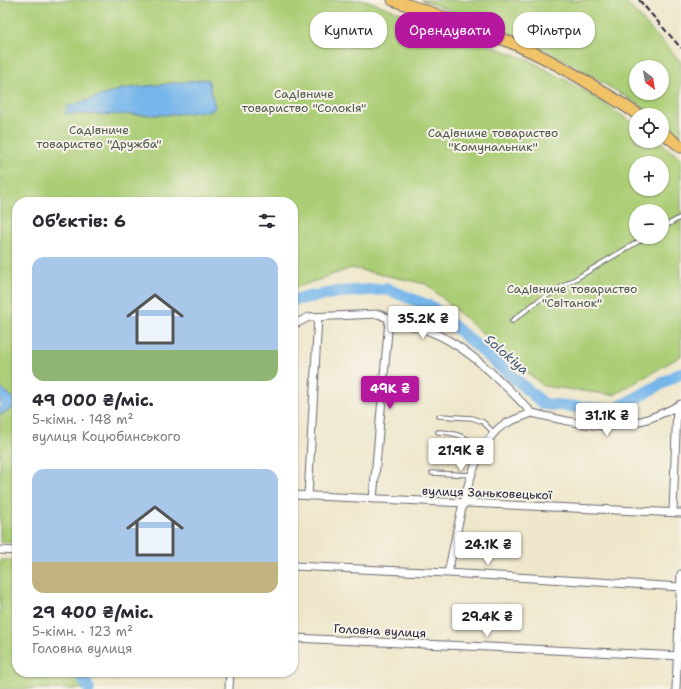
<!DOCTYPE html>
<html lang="uk">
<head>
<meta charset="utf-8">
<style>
	:root { --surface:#fff; --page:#f2f2f3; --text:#2b2b33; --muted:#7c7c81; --accent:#b5179e }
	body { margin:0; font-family:"Shantell Sans",sans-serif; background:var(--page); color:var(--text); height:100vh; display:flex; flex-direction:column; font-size:15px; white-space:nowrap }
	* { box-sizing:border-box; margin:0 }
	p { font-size:13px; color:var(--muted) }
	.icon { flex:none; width:22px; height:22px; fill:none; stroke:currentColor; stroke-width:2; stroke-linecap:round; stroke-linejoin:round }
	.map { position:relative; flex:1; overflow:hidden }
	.side { position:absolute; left:12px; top:197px; width:286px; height:480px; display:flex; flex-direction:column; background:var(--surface); border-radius:16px; box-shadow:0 1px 3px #0004 }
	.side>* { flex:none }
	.banner { position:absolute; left:310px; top:12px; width:311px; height:36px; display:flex; gap:8px }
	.needle { width:26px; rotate:149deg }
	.fabs { position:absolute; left:629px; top:60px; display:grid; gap:8px }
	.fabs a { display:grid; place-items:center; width:40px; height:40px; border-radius:50%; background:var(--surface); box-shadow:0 1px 3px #0004; font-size:20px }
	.price { position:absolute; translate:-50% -34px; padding:0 9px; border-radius:4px; background:#fff; color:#222; font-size:13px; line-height:26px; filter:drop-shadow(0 1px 2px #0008) }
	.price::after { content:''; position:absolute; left:50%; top:24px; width:12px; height:9px; margin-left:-6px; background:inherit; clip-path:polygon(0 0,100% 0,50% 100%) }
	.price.on { background:var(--accent); color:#fff }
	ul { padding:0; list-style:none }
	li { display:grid; align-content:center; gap:8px; height:212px; padding:0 20px }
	li span { display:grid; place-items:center; height:124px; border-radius:12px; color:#555 }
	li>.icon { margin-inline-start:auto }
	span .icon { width:72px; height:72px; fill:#fffc; stroke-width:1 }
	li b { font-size:17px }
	h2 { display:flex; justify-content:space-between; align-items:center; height:48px; padding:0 20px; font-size:17px }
	.pill { padding:0 14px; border-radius:16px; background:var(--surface); box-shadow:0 1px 3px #0004; font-size:14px; line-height:36px }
	.pill.on { background:var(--accent); color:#fff }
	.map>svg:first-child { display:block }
	.green { fill:#aacd75; stroke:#667858; fill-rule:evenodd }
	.water { fill:#76b6ea; stroke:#4c6c92 }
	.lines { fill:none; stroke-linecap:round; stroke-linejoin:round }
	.river { stroke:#76b6ea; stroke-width:12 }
	.service-casing { stroke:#69676d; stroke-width:5.5 }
	.minor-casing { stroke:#69676d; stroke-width:9 }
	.primary-casing { stroke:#69676d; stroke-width:13 }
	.service { stroke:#fff; stroke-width:3.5 }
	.minor { stroke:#fff; stroke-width:7 }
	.primary { stroke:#f1c369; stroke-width:11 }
	.rail { stroke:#22223b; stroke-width:2; stroke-dasharray:6 3; stroke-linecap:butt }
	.labels { text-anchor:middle; stroke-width:4; stroke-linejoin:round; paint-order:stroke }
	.park-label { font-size:12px; fill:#4b554c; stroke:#f7f3e8 }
	.street-label { font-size:12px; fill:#22223b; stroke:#f7f3e8 }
	.water-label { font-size:13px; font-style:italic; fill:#3f5678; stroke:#f7f3e8 }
</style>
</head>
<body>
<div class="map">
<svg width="681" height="689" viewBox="0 0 681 689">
	<rect width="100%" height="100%" fill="#f7f3e8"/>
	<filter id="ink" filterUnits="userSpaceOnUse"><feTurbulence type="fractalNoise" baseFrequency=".025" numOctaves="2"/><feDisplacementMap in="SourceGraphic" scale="8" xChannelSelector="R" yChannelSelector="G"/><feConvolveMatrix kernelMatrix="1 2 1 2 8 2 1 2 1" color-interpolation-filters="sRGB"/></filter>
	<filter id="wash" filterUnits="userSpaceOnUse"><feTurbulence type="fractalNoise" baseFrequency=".012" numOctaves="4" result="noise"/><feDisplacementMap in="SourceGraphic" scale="16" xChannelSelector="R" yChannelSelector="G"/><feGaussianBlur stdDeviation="0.9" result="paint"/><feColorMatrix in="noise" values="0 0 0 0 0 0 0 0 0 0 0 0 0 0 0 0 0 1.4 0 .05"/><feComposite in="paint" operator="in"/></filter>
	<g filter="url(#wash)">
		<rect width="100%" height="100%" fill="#eee7cb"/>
		<path class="green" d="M0,0H366L529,60L587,92L636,125V141H659L681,159V356L614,395L543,386L426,284L351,268L293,289V202H17V543L0,542ZM636,163H662V189H636ZM636,211H662V237H636Z
			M421,0H624L681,62V138L662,122V115H653L643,107L561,58L475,19ZM636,67H662V93H636Z
			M0,560H17V672H73L84,689H0Z"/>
		<path class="water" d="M208,79L215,107L212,111L163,115L65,114L67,107L122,89Z
			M0,387L17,401V406L0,415Z"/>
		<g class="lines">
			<path class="river" d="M293,300L338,292L387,289L432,307L544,404L614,410L681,373
				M79,672L89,689"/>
		</g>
	</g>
	<g filter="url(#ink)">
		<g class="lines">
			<g class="service-casing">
				<path id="service" d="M662,228L681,217
					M512,321L538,301L646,237
					M439,416L472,418L483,422L494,433
					M438,432C456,432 468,438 482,449
					M432,473L471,475"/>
			</g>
			<g class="minor-casing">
				<path id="minor" d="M293,325L309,317L379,314C395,323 414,325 431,332C468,346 505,385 532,413
					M532,413C593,427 623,436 681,404
					M293,495L681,513
					M308,496L318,317
					M373,499L389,320
					M673,512L677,406
					M0,550L17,551
					M293,566L448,573L681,587
					M448,573C458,530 467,457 499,428C507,421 522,417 532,413
					M293,638L681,656
					M229,689L230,672
					M676,689L681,574"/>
			</g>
			<g class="primary-casing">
				<path id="primary" d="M393,0C446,18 501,35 550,61C581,77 610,96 639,115
					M662,132L681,147"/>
			</g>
			<use href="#service" class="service"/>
			<use href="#minor" class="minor"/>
			<use href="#primary" class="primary"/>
			<path class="rail" d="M639,0L681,48"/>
		</g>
	</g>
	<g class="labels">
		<g class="park-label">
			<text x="304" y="98">Садівниче<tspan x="304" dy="14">товариство "Солокія"</tspan></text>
			<text x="99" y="134">Садівниче<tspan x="99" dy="14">товариство "Дружба"</tspan></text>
			<text x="493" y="137">Садівниче товариство<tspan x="493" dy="14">"Комунальник"</tspan></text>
			<text x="572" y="293">Садівниче товариство<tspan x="572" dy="14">"Світанок"</tspan></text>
		</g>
		<g class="street-label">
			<text transform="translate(487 493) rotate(2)" y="4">вулиця Заньковецької</text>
			<text transform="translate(380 631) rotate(3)" y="4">Головна вулиця</text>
		</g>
		<g class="water-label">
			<text transform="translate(507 354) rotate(41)" y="5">Solokiya</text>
		</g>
	</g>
</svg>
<div class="fabs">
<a><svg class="needle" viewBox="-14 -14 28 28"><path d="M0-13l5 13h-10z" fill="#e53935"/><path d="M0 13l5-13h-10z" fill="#7c7c81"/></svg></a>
<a><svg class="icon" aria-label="locate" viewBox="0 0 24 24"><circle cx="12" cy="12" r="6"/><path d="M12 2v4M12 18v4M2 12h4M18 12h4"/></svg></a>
<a>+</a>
<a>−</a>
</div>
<b class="price" style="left:423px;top:340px">35.2K ₴</b>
<b class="price on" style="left:390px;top:410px">49K ₴</b>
<b class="price" style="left:607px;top:437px">31.1K ₴</b>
<b class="price" style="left:461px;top:472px">21.9K ₴</b>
<b class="price" style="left:488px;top:566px">24.1K ₴</b>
<b class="price" style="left:487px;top:638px">29.4K ₴</b>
<div class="banner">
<a class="pill">Купити</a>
<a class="pill on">Орендувати</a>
<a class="pill">Фільтри</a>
</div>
<section class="side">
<h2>Об’єктів: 6<svg class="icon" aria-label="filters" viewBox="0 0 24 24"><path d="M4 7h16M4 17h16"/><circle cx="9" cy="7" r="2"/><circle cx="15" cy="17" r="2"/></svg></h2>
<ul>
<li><span style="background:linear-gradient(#a9c7e8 75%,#8fb573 0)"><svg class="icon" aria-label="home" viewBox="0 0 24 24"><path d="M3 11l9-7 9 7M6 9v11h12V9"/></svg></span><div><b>49 000 ₴/міс.</b><p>5-кімн. · 148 m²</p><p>вулиця Коцюбинського</p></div></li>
<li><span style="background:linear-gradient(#a9c7e8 75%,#c2b280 0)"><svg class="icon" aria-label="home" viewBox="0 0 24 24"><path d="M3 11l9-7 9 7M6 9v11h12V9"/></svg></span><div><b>29 400 ₴/міс.</b><p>5-кімн. · 123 m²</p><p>Головна вулиця</p></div></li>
</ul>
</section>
</div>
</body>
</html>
